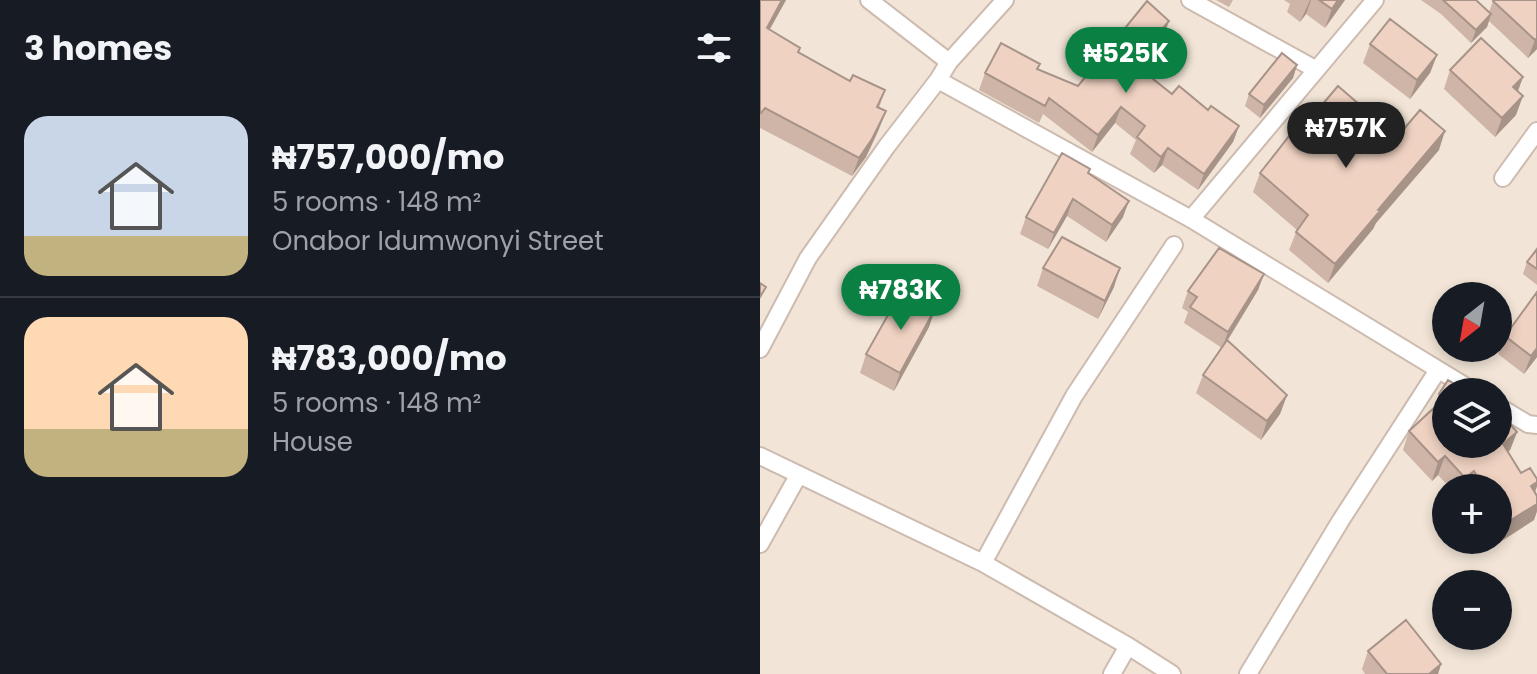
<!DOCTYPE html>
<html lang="en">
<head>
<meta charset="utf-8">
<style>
	:root { --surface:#171b24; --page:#20242c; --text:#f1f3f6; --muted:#9ea1a6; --line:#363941; --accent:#0b8043 }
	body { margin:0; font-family:Poppins,sans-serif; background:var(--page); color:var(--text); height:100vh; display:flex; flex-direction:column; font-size:30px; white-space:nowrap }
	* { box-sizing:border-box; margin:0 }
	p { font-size:26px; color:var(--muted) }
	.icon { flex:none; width:44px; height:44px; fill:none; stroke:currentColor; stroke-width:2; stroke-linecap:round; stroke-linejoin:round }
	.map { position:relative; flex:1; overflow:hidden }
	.panel { display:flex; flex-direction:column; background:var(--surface); width:760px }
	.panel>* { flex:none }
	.needle { width:52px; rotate:211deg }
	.controls { position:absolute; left:672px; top:282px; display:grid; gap:16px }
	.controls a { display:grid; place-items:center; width:80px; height:80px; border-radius:50%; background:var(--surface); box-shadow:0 4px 12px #0003; font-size:40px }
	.price { position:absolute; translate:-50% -68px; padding:0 18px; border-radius:28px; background:var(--accent); color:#fff; font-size:26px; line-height:52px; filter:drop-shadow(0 2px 4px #0008) }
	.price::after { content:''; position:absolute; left:50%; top:48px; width:24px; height:18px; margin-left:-12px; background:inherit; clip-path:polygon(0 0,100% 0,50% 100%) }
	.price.selected { background:#222; color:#fff }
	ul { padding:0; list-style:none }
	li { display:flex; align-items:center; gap:24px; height:200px; padding:0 24px }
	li+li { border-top:2px solid var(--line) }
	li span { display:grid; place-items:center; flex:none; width:224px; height:160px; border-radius:24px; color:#555 }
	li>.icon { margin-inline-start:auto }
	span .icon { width:96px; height:96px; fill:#fffc; stroke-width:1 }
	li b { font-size:34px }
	h2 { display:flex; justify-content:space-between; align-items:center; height:96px; padding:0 24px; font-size:34px }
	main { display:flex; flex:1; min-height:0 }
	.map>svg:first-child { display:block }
	.residential { fill:#f2e5d7; fill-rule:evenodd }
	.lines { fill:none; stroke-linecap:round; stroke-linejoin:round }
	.minor-casing { stroke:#cdbbaf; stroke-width:20 }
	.minor { stroke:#fff; stroke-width:16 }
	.wall { fill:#ceb5a7 }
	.shaded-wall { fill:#a79388 }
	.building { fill:#efd2c2; stroke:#a79388; stroke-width:2 }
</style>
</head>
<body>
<main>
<section class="panel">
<h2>3 homes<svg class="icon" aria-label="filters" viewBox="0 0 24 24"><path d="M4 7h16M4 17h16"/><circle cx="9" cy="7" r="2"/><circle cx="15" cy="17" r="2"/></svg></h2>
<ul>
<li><span style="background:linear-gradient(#c9d6e8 75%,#c2b280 0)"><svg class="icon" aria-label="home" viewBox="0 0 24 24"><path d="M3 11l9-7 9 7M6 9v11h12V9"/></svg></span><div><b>₦757,000/mo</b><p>5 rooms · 148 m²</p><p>Onabor Idumwonyi Street</p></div></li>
<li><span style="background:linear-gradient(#ffd9b3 70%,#c2b280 0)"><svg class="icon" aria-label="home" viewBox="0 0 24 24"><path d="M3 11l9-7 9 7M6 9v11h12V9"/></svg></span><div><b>₦783,000/mo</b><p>5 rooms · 148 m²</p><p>House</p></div></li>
</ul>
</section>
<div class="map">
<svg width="777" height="674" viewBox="0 0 777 674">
	<rect width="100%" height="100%" fill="#fbf3e9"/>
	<path class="residential" d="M0,0H777V674H0ZM686,296H738V348H686ZM686,392H738V444H686ZM686,488H738V540H686ZM686,584H738V636H686Z"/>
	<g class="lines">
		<g class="minor-casing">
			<path id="minor" d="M109,0L189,62
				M430,0L555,69
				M178,80L431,219L715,392
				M743,178L777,131
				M431,219L615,0
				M0,349L48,258L127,146L178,80L189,62L245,0
				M738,406L768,424L777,425
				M0,456L223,563L368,646L412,674
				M0,544L38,476
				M223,563L314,396L414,245
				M352,674L368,646
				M488,674L581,520L678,370"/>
		</g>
		<use href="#minor" class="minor"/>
	</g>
	<path class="wall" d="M0,0H26L9,30L40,48L39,53L90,81L125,90L119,108V129L106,157L92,176L0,128Z
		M456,0H473L469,7Z
		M524,0H585L565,28L546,14L540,22L527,12L530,4Z
		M661,0H716L729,12L733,1L777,0V49L768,58L729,21L727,27L711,43L681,14Z
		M409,21L403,37L378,67L412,94L448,110L479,126L473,142L438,190L402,165L394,173L370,154L376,140L355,123L332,152L283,114L279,123L219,90L225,73L278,69L318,86Z
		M610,44L677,55L670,73L650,99L603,63Z
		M537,65L533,78L500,118L485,106L489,94Z
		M690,70L763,77L758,91L756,115L735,137L684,89Z
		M561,106L637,137L679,150L616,223L613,229L568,283L529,250L537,230L493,192L500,173L545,133L555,121Z
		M328,174L363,217L346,242L307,216L288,249L260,234L266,217Z
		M777,249V285L763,274L767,262Z
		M283,268L354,287L338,319L277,286Z
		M504,274L498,290L468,340L527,395L520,414L501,440L436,393L443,375L462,348L424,323L428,312L422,308L428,291Z
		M777,292V357L764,374L738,354L745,336Z
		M175,309L169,327L134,391L100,373L106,354Z
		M686,392V406L677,400L679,394Z
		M649,431L686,444L757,432L750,450L748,452L761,473L777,479V486L775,492L777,496V511L774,520L740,542L738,539V488H690L678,475L672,481L643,450Z
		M608,651L681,664L678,674H605L602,669Z"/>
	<path class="shaded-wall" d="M22,0H26L0,47L7,28Z
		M550,0H551L546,14L540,22Z
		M578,0H585L565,28L572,9Z
		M731,14L727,27L711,43L716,30Z
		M409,21L403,37L367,80L373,63Z
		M777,38V49L768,58L775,40Z
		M677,55L670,73L650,99L657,80Z
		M537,65L533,78L500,118L504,105Z
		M763,77L756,96L753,87Z
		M763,96L756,115L735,137L742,118Z
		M361,107L355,123L332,152L338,135Z
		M126,111L119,129L106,157L92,176L99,158Z
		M479,126L473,142L438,190L444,174Z
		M685,131L679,150L616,223L613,229L568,283L575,264L618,210Z
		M408,148L402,165L394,173L401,157Z
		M313,199L307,216L288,249L294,233Z
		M369,201L363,217L346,242L352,225Z
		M360,268L354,287L338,319L345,301Z
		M504,274L498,290L462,349L468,332Z
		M175,309L169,327L134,391L140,373Z
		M777,348V357L764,374L771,356Z
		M527,395L520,414L501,440L507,421Z
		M757,432L750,450L736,463L743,444Z
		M685,456L678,475L672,481L678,462Z
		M714,471L707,488H702L705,478Z
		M777,482V486L772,500L771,486Z
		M777,504V511L774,520L740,542L746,523Z
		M681,664L678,674H669Z"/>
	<path class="building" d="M0,0H22L7,28L40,48L38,52L90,81L93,75L125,90L117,107L126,111L112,139L99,158L5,108L1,113L0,112Z
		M559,0H578L572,9Z
		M683,0H716L731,14L716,30Z
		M734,0H777V38L775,40L733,1Z
		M387,1L409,21L373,63L412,94L419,86L448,110L451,106L479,126L444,174L408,148L401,157L377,137L385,126L361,107L338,135L289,98L285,106L225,73L241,43L280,64L277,69L318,86Z
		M630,19L677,55L657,80L610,44Z
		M721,38L763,77L753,87L763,96L742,118L690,70Z
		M522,53L537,65L504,105L489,94Z
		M578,86L637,137L660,110L685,131L618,210L620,211L575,264L536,232L548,215L500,173L537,126L545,133L565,110L561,106Z
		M302,153L330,169L328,173L369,201L352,225L313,199L294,233L266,217Z
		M302,237L360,268L345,301L283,268Z
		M459,248L504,274L468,332L430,307L437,297L428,291Z
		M777,249V269L767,262Z
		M0,283L6,287L0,297Z
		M142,290L175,309L140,373L106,354Z
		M777,292V348L771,356L745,336Z
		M467,340L527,395L507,421L443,375Z
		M688,380L703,389L701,392H686V398L679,394Z
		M676,406L686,417V444H738V411L757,432L743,444L761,473L770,468L777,479V482L771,486L777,496V504L746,523L738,510V488H724L714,471L705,478L685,456L678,462L649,431Z
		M646,620L681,664L669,674H627L608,651Z"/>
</svg>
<div class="controls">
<a><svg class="needle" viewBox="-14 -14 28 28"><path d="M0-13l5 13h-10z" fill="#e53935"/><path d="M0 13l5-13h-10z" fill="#9ea1a6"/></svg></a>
<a><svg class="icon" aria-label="layers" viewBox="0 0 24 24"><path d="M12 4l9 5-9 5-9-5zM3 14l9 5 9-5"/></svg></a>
<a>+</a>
<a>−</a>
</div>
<b class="price" style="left:366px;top:95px">₦525K</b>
<b class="price selected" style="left:586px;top:170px">₦757K</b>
<b class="price" style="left:141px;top:332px">₦783K</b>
</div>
</main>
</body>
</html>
